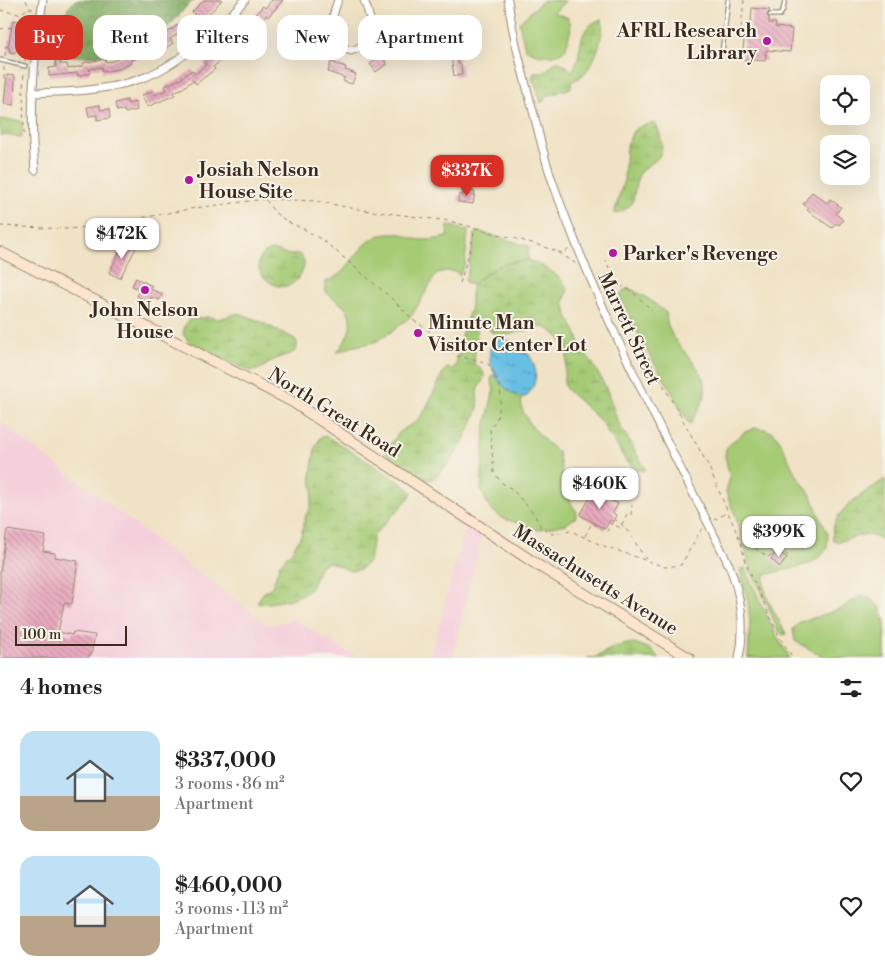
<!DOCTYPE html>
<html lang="en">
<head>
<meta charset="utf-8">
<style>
	:root { --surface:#fff; --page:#f2f2f2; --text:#222; --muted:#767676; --accent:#d93025 }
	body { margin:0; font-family:"Libre Bodoni",serif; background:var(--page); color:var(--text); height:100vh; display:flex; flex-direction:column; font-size:19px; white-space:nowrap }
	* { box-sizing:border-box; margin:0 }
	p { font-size:16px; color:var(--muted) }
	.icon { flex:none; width:28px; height:28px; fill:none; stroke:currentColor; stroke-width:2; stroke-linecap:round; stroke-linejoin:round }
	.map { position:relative; height:658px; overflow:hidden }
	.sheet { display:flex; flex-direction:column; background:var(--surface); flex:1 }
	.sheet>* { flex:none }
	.hud { position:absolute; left:15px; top:15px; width:500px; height:45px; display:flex; gap:10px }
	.tools { position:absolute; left:820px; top:75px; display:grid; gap:10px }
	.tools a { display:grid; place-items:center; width:50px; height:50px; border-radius:10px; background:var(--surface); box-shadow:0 5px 20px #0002; font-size:25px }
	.scale { position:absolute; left:15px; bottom:12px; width:112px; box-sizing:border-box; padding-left:5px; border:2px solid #3b2a1e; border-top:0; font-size:14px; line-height:18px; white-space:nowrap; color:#3b2a1e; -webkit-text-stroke:4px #f7f3e8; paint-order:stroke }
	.price { position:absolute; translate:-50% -42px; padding:0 11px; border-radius:10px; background:#fff; color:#222; font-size:16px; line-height:32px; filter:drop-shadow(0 1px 2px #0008) }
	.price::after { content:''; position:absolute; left:50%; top:30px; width:15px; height:11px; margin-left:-8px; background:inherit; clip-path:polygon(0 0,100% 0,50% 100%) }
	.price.on { background:var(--accent); color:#fff }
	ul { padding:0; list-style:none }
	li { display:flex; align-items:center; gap:15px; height:125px; padding:0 20px }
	li span { display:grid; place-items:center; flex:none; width:140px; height:100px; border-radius:15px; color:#555 }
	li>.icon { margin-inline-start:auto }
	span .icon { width:60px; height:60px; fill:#fffc; stroke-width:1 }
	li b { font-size:21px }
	h2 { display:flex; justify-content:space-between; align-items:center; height:60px; padding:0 20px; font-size:21px }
	.chip { padding:0 18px; border-radius:15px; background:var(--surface); box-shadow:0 5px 20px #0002; font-size:18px; line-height:45px }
	.chip.on { background:var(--accent); color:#fff }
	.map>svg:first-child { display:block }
	.built { fill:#f5cfdc }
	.green { fill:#a5cb75; stroke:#707a4a }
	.forest { fill:url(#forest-crowns); stroke:#606c42 }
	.wetland { fill:url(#wetland-marsh); stroke:#707a4a }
	.park { fill:url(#park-tufts); stroke:#707a4a }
	.water { fill:url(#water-ripples); stroke:#517481 }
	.building { fill:url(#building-back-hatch) }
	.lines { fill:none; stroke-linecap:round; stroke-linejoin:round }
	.lane-casing { stroke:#968672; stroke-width:5.5 }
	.street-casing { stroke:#968672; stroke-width:9 }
	.secondary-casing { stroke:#968672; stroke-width:12 }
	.path { stroke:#968672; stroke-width:1; stroke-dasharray:4 4; stroke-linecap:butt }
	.lane { stroke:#fff; stroke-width:3 }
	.street { stroke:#fff; stroke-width:7 }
	.secondary { stroke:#fbe5cf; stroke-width:10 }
	.poi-dot { fill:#b5179e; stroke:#f7f3e8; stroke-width:2 }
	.labels { text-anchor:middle; stroke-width:4; stroke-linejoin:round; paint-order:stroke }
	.poi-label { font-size:19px; font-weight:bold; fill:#3b2a1e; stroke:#f7f3e8; text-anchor:start }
	.street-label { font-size:19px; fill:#3b2a1e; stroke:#f7f3e8 }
</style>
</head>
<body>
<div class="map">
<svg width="885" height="658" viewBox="0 0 885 658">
	<defs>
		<pattern id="forest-crowns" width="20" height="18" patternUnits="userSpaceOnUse" patternTransform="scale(1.25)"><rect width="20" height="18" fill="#84af66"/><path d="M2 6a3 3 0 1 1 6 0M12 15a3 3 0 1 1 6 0" fill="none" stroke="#6d8f53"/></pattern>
		<pattern id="wetland-marsh" width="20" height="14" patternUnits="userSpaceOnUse" patternTransform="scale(1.25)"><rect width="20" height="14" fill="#a5cb75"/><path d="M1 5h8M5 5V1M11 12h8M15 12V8" fill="none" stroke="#8fae65"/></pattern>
		<pattern id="park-tufts" width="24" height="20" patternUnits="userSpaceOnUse" patternTransform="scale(1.25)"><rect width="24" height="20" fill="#a5cb75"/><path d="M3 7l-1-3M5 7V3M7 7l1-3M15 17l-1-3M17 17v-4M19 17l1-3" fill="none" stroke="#8fae65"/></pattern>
		<pattern id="water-ripples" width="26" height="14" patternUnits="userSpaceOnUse" patternTransform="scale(1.25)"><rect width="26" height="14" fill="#67bfe4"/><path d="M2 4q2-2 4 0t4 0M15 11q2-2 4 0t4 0" fill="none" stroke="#569bb8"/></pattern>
		<pattern id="building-back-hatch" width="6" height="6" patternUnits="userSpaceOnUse" patternTransform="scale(1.25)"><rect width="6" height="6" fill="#e9a9c0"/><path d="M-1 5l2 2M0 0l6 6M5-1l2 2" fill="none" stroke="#be8a9b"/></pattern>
	</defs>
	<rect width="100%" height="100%" fill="#f7f3e8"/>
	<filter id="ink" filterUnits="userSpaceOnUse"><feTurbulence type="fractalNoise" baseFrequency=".02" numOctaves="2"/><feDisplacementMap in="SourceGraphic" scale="10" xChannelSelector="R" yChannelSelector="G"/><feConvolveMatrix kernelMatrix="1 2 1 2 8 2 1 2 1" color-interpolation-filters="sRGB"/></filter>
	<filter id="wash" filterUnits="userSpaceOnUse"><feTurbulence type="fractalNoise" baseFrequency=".0096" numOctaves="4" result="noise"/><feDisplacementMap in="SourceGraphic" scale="20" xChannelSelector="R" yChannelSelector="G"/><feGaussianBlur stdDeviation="1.12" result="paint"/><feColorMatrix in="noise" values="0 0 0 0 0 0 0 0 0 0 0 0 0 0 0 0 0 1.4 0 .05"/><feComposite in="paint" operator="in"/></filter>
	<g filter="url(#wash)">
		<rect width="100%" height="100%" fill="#f0e2c5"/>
		<path class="built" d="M0,422L269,626L293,619L359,658H0Z
			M466,526L482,536L452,658H430Z"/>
		<path class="green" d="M544,0L565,1L554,13L567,17C572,23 571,29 569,36C568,39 567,45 566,48C557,60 535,55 525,49L519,22Z
			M448,225L468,231L465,264L459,276L457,272L446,271L437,273L412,315L394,330L375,342L351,347L336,353C345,344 355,326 348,312C343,302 330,299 325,290L326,282C351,272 354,249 376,237C383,233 395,234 403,234C416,243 432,240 447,237Z
			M479,232L529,246L528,260C506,261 489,269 473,285L467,284L465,280L467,275L475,234Z
			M629,288L646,297L666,313C667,349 707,361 705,392C705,402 695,415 690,424L687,421L670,388L647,351L621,299L620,295L623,291Z
			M494,374C502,384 509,392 521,397L522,409L529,423L546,442L558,452L564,484L572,505L577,512L575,518L566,524L536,530L519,523L504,519L490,509L481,490L485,428L494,389L491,379Z
			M755,428L765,429L774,433L780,441L794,471L813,498L817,511L828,534L827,548L820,558L809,564L765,575C759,591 779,619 786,634L783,635L778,630L773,619L767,603L751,571L736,517L726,492L730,477L725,456L726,449L733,441L745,432Z
			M744,567L777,637L790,658H748L750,621L748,602L740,570Z
			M867,596L880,607L883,618L885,619V658H821L820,655L795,641L793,629L800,622L823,615L842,608L859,597Z"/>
		<path class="forest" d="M75,0H195C183,7 178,19 167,27C143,44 99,60 71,56C64,42 67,33 71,19L66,11Z"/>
		<path class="wetland" d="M602,19C605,37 592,77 572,81L571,88L550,95L541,103L536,85L532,79L534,73H543L557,61L568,67L572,72C585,50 574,28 602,19Z
			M655,123C660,132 666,150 657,159C651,165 642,167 639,175C630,195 641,206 614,214L624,180L626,148L633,131L641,126Z
			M272,250C278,251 285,255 291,255C295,255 294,252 298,254C312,260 299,281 290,285C270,294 241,259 272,250Z
			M528,260C543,265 560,275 568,289L564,301L567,316L576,332L581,347L593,364L607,390L617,420L643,465L645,468L644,471L636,469L626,461L613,439L608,434L603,423L566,389C561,379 567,366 567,355C566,343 554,329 542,327C538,327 511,334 505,336C492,334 490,332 482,322L477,328L474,363C477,367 482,368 484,374C485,381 478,385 477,391C476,397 479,401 478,407C475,423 445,480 427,480C419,479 411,471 404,466C396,460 385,456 382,446C394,444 392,441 399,433C403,428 411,426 415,422C425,413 430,399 436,388C440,381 440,374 447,368L452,369L456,366L461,336L471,307V294L473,285L479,279L502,264Z
			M239,313L257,320L295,339C298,343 298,347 295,351C291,355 285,355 280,357C270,361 261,371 251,371L207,353L189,342L183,334L185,325L189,320L208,317L219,319Z
			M325,436C336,441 408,486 412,492L410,497L373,536L369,561L361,569L350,571L330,562C314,564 318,579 310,589C300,600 275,602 261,604L257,602L264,592L272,587L280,564L291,552L301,536L306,515L310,509L313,492L311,475L315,448L320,438Z
			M885,479V540L866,534L838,542L833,540C828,511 865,493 885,479Z
			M634,643L648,648L660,658H588H594L616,646Z"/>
		<path class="park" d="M0,119L21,121L22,122V137L0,135Z"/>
		<path class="water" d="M501,339C529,342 548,374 526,397C504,399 478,358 495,340Z"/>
		<g id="blocks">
			<path class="building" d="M204,0H222L206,17L205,16L192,27L193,29L184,35L181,32L170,39L173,43L160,52L145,58L143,55L130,61L131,63L118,69L102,72V67L89,69L90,73L78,76L77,73L49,76V68L56,67L55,54L52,53L54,42L64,43L60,64H67L68,69L83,66V63L105,59L106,62L113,61L144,44L146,48L151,45L152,47L164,39L162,36L181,23L182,25L196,16L192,12Z
				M272,0H283L268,17L266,15L262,21L255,15L263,6L265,8Z
				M752,8L770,10L767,15L769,18V23H776L775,27L792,29L790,52L766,50L765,61L742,59L745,32L750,33Z
				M13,20L23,22L21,43H19L15,53L9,52L10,48H8Z
				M388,24H398V38H388Z
				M246,25L252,30L247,36L250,38L234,54L232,51L213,67L215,69L196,84L193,80L183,88L174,92L175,95L147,107L142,95L153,91L154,95L167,90L165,86L183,78L182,77L192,70L195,74L206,65L204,63L229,42L231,44L241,35L238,33Z
				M303,25L309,36L312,35L319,49L307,56L294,30Z
				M457,54L458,64H461L462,75L454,76L451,55Z
				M381,55L387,64L376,72L370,64Z
				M331,62L346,67L345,70L356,74L352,84L343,81L345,78L328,72Z
				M7,75L15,76L14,105L4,104Z
				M127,100L128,104L135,102L137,110L125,113L124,110L117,111L115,103Z
				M100,105V110L109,109L110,118L97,120V115L89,116L87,107Z
				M463,190L475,192L473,204L458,202L459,195H463Z
				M812,192L827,203L830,199L841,207L836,214L843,220L839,225L836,223L832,228L807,210L809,208L803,204Z
				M124,242L136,248L120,278L109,273Z
				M136,278L152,286L150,289L162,294L159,300L151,297L149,302L137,296L140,290L132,286Z
				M594,491L618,504L613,513L616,515L613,522L610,520L605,529L580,515Z
				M7,530L46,536L43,551L55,553V557L78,561L72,604L64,603L58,632L72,635L73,632L95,635L91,655H89L88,658H0V572Z
				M777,550L787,558L780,567L771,559Z"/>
		</g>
	</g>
	<g filter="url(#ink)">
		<use href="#blocks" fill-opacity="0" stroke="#968672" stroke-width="1"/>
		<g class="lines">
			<g class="lane-casing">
				<path id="lane" d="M770,15H780L783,10L785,0
					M722,53L728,0
					M0,60L25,66"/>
			</g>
			<g class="street-casing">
				<path id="street" d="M338,0C330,22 325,42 351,51C379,42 372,21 364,0
					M508,0C513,38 523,74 533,111C539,134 544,157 552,180C599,314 666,438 729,565C741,596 746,625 739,658
					M32,93C67,92 101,91 134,81C175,69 217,30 245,0
					M35,170C29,113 33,57 43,0"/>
			</g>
			<g class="secondary-casing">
				<path id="secondary" d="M0,252L293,402L536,564L689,658"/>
			</g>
			<path class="path" d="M26,0L29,8L33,9
				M744,0L741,28L750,29
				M0,10L19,14L29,8
				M0,29L12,27
				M22,36H29
				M5,56L6,46H8
				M25,61L32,18
				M4,67V81H6
				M24,134L23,90L24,70
				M266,200L274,212L288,222L304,229L324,241L390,297L413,320L434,334L457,356L485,362L491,366L500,387L501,398L498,416L490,429L494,473L502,483L512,489L534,514L541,527L552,534L571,531L601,545L665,567L681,565L702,528
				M0,226L68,229L98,226L195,208L265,199L316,201L356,209L449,221L532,243L556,251L575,263
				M558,252L565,253L569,248
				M598,276C615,285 630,321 637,338L708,465L741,543L745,562L780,638L793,658
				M604,279L609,278L612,275L606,260
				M460,283L472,243L475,228
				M614,292L621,286C630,288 646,304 652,311
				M614,519C630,528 635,545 646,559
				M714,520L728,512
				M585,536L592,523L607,532L611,523L620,528L627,514L631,515L632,505
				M755,548L768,557L778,547L788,556"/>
			<use href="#lane" class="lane"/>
			<use href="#street" class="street"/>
			<use href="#secondary" class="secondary"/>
		</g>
	</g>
	<g class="poi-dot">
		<circle cx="767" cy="41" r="5"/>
		<circle cx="189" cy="180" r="5"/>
		<circle cx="613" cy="253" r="5"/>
		<circle cx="145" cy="290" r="5"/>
		<circle cx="418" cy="333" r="5"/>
	</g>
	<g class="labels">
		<g class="poi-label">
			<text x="757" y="37" text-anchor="end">AFRL Research<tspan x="757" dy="22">Library</tspan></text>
			<text x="199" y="176">Josiah Nelson<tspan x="199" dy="22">House Site</tspan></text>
			<text x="623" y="260">Parker's Revenge</text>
			<text x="145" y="316" text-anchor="middle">John Nelson<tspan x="145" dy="22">House</tspan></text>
			<text x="428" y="329">Minute Man<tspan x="428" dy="22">Visitor Center Lot</tspan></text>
		</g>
		<g class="street-label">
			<text transform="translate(630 328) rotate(65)" y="7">Marrett Street</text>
			<text transform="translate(335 412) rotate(32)" y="7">North Great Road</text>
			<text transform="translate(596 579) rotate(32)" y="7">Massachusetts Avenue</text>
		</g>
	</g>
</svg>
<div class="tools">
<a><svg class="icon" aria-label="locate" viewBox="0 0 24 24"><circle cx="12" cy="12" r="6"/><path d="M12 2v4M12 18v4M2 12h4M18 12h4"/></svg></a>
<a><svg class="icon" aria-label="layers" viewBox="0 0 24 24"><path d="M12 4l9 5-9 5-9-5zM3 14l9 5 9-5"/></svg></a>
</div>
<div class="scale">100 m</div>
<b class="price on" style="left:467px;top:197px">$337K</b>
<b class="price" style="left:122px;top:260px">$472K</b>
<b class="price" style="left:600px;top:510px">$460K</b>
<b class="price" style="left:779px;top:558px">$399K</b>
<div class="hud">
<a class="chip on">Buy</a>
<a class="chip">Rent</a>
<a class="chip">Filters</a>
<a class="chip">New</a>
<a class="chip">Apartment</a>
</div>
</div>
<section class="sheet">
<h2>4 homes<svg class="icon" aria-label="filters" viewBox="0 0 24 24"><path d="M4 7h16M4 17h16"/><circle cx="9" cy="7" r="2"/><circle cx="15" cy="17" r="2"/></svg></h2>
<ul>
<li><span style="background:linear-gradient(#bfe0f5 65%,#b9a48a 0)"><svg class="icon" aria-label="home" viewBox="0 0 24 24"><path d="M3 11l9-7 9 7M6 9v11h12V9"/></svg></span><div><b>$337,000</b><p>3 rooms · 86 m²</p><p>Apartment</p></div><svg class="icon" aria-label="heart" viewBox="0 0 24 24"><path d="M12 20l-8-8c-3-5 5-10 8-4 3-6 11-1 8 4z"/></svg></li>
<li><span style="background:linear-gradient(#bfe0f5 60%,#b9a48a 0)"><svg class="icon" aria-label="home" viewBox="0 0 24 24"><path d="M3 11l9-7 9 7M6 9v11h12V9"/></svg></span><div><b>$460,000</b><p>3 rooms · 113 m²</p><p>Apartment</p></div><svg class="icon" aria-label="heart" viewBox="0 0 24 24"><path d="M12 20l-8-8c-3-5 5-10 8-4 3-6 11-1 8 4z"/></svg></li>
</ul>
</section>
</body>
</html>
